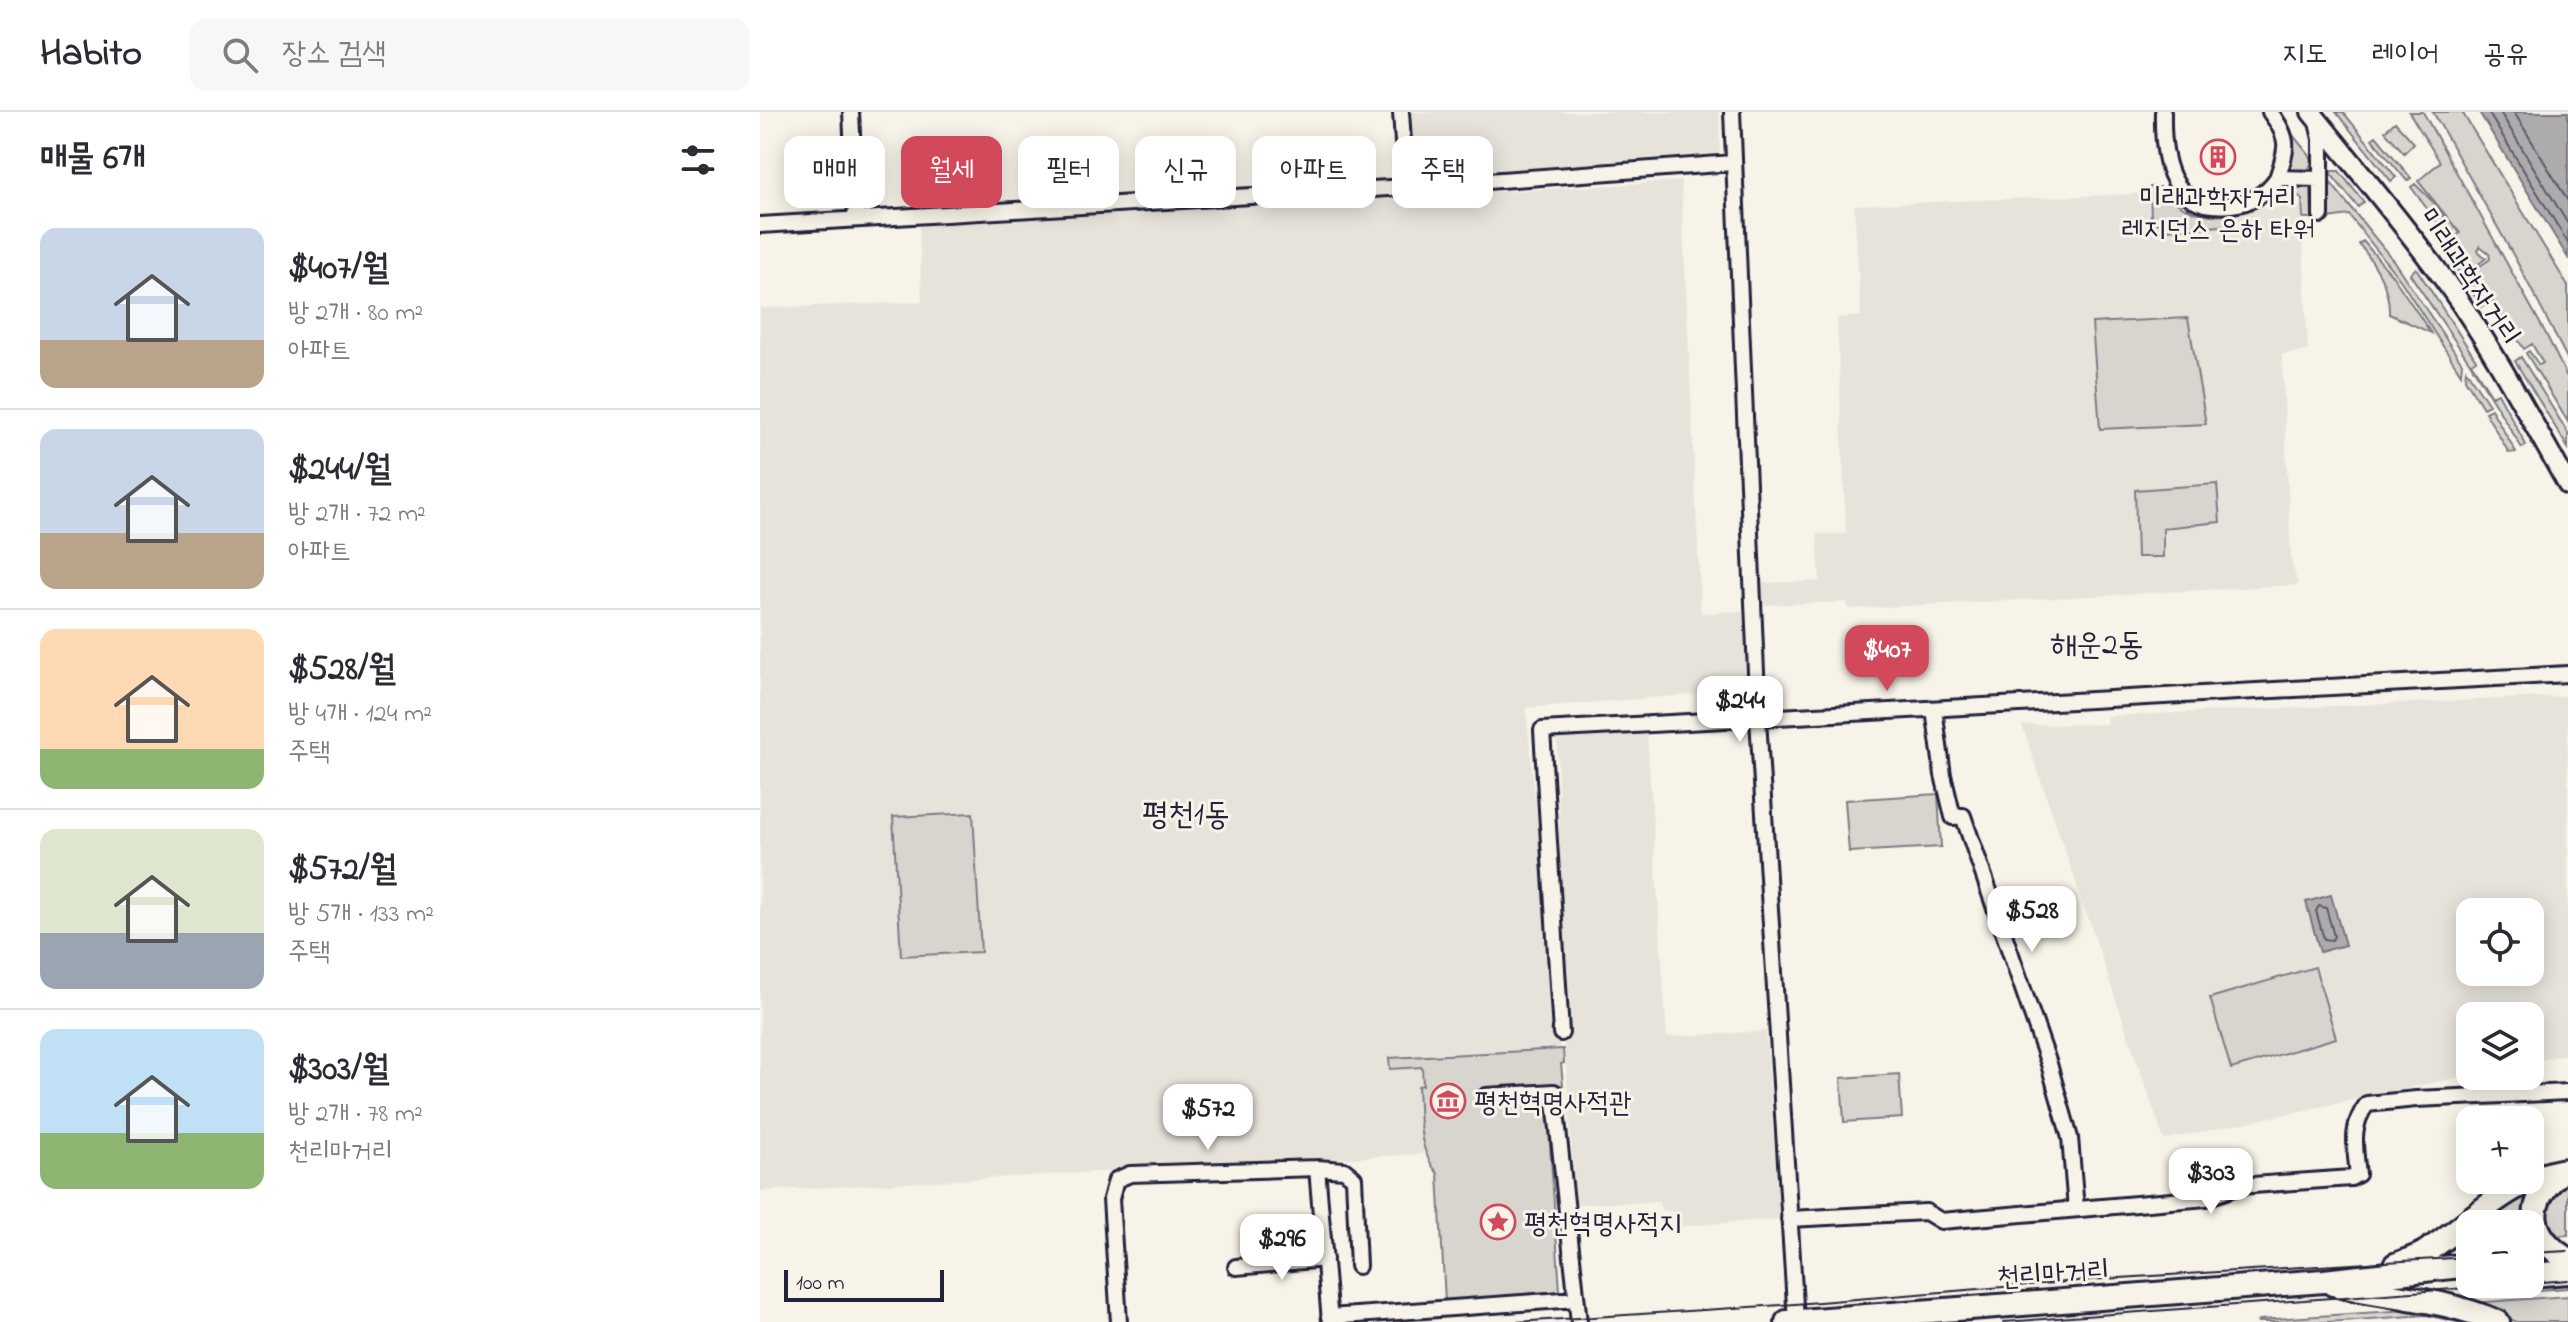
<!DOCTYPE html>
<html lang="ko">
<head>
<meta charset="utf-8">
<style>
	:root { --surface:#fff; --page:#f7f7f7; --text:#2b2b33; --muted:#7c7c81; --line:#e1e1e2; --accent:#d1495b }
	body { margin:0; font-family:"Indie Flower","Poor Story",sans-serif; background:var(--page); color:var(--text); height:100vh; display:flex; flex-direction:column; font-size:30px; white-space:nowrap }
	* { box-sizing:border-box; margin:0 }
	p { font-size:26px; color:var(--muted) }
	.icon { flex:none; width:44px; height:44px; fill:none; stroke:currentColor; stroke-width:2; stroke-linecap:round; stroke-linejoin:round }
	.map { position:relative; flex:1; overflow:hidden }
	.sheet { display:flex; flex-direction:column; background:var(--surface); width:760px }
	.sheet>* { flex:none }
	.guide { position:absolute; left:24px; top:24px; width:760px; height:72px; display:flex; gap:16px }
	.tools { position:absolute; left:1696px; top:786px; display:grid; gap:16px }
	.tools a { display:grid; place-items:center; width:88px; height:88px; border-radius:16px; background:var(--surface); box-shadow:0 4px 20px #0003; font-size:40px }
	.scale { position:absolute; left:24px; bottom:20px; width:160px; box-sizing:border-box; padding-left:8px; border:4px solid #22223b; border-top:0; font-size:22px; line-height:28px; white-space:nowrap; color:#22223b; -webkit-text-stroke:6px #f7f3e8; paint-order:stroke }
	.price { position:absolute; translate:-50% -68px; padding:0 18px; border-radius:16px; background:#fff; color:#222; font-size:26px; line-height:52px; filter:drop-shadow(0 2px 4px #0008) }
	.price::after { content:''; position:absolute; left:50%; top:48px; width:24px; height:18px; margin-left:-12px; background:inherit; clip-path:polygon(0 0,100% 0,50% 100%) }
	.price.selected { background:var(--accent); color:#fff }
	ul { padding:0; list-style:none }
	li { display:flex; align-items:center; gap:24px; height:200px; padding:0 40px }
	li+li { border-top:2px solid var(--line) }
	li span { display:grid; place-items:center; flex:none; width:224px; height:160px; border-radius:16px; color:#555 }
	li>.icon { margin-inline-start:auto }
	span .icon { width:96px; height:96px; fill:#fffc; stroke-width:1 }
	li b { font-size:34px }
	h2 { display:flex; justify-content:space-between; align-items:center; height:96px; padding:0 40px; font-size:34px }
	.pill { padding:0 28px; border-radius:16px; background:var(--surface); box-shadow:0 4px 20px #0003; font-size:28px; line-height:72px }
	.pill.selected { background:var(--accent); color:#fff }
	header { display:flex; align-items:center; gap:48px; box-sizing:border-box; height:112px; padding:0 40px; background:var(--surface); border-bottom:2px solid var(--line) }
	header strong { font-size:38px }
	nav { display:flex; gap:44px; margin-inline-start:auto; font-size:28px }
	.search { width:560px; height:72px; background:var(--page); display:flex; align-items:center; gap:20px; box-sizing:border-box; padding:0 28px; border-radius:16px; color:var(--muted); font-size:30px }
	main { display:flex; flex:1; min-height:0 }
	.map>svg:first-child { display:block }
	.built { fill:#e7e3db; fill-rule:evenodd }
	.green { fill:#d8d5cf; stroke:#7d7c85; stroke-width:2 }
	.water { fill:#aeabad; stroke:#76747f; stroke-width:2 }
	.lines { fill:none; stroke-linecap:round; stroke-linejoin:round }
	.shore { stroke:#5a5969; stroke-width:2 }
	.minor-casing { stroke:#22223b; stroke-width:20 }
	.major-casing { stroke:#22223b; stroke-width:24 }
	.highway-casing { stroke:#22223b; stroke-width:28 }
	.minor { stroke:#f7f3e8; stroke-width:14 }
	.major { stroke:#f7f3e8; stroke-width:18 }
	.highway { stroke:#f7f3e8; stroke-width:22 }
	.tram { stroke:#22223b; stroke-width:2 }
	.labels { text-anchor:middle; stroke-width:6; stroke-linejoin:round; paint-order:stroke }
	.poi-label { font-size:28px; fill:#22223b; stroke:#f7f3e8; text-anchor:start }
	.street-label { font-size:28px; fill:#22223b; stroke:#f7f3e8 }
	.quarter-label { font-size:32px; fill:#22223b; stroke:#f7f3e8 }
</style>
</head>
<body>
<header>
<strong>Habito</strong>
<div class="search"><svg class="icon" aria-label="search" viewBox="0 0 24 24"><circle cx="10" cy="10" r="6"/><path d="M15 15l6 6"/></svg>장소 검색</div>
<nav><a>지도</a><a>레이어</a><a>공유</a></nav>
</header>
<main>
<section class="sheet">
<h2>매물 6개<svg class="icon" aria-label="filters" viewBox="0 0 24 24"><path d="M4 7h16M4 17h16"/><circle cx="9" cy="7" r="2"/><circle cx="15" cy="17" r="2"/></svg></h2>
<ul>
<li><span style="background:linear-gradient(#c9d6e8 70%,#b9a48a 0)"><svg class="icon" aria-label="home" viewBox="0 0 24 24"><path d="M3 11l9-7 9 7M6 9v11h12V9"/></svg></span><div><b>$407/월</b><p>방 2개 · 80 m²</p><p>아파트</p></div></li>
<li><span style="background:linear-gradient(#c9d6e8 65%,#b9a48a 0)"><svg class="icon" aria-label="home" viewBox="0 0 24 24"><path d="M3 11l9-7 9 7M6 9v11h12V9"/></svg></span><div><b>$244/월</b><p>방 2개 · 72 m²</p><p>아파트</p></div></li>
<li><span style="background:linear-gradient(#ffd9b3 75%,#8fb573 0)"><svg class="icon" aria-label="home" viewBox="0 0 24 24"><path d="M3 11l9-7 9 7M6 9v11h12V9"/></svg></span><div><b>$528/월</b><p>방 4개 · 124 m²</p><p>주택</p></div></li>
<li><span style="background:linear-gradient(#dfe7d0 65%,#9aa5b1 0)"><svg class="icon" aria-label="home" viewBox="0 0 24 24"><path d="M3 11l9-7 9 7M6 9v11h12V9"/></svg></span><div><b>$572/월</b><p>방 5개 · 133 m²</p><p>주택</p></div></li>
<li><span style="background:linear-gradient(#bfe0f5 65%,#8fb573 0)"><svg class="icon" aria-label="home" viewBox="0 0 24 24"><path d="M3 11l9-7 9 7M6 9v11h12V9"/></svg></span><div><b>$303/월</b><p>방 2개 · 78 m²</p><p>천리마거리</p></div></li>
</ul>
</section>
<div class="map">
<svg width="1808" height="1210" viewBox="0 0 1808 1210">
	<rect width="100%" height="100%" fill="#f7f3e8"/>
	<filter id="ink" filterUnits="userSpaceOnUse"><feTurbulence type="fractalNoise" baseFrequency=".0125" numOctaves="2"/><feDisplacementMap in="SourceGraphic" scale="16" xChannelSelector="R" yChannelSelector="G"/><feConvolveMatrix kernelMatrix="1 2 1 2 8 2 1 2 1" color-interpolation-filters="sRGB"/></filter>
	<g filter="url(#ink)">
		<path class="built" d="M649,0H959L960,41L651,65Z
			M921,69L941,501L982,499L989,581H951L766,596L800,940L677,1041L0,1079V196L162,190L159,114Z
			M1399,81L1405,99L1541,95L1548,239L1522,242L1531,447L1538,473L1089,497L1087,490L1002,493L1001,471L1060,469L1057,422H1086L1077,206L1101,204L1094,93Z
			M1808,584V942L1770,950V904H1710V963L1404,1028L1262,613L1347,612L1346,604ZM1710,800H1770V860H1710Z
			M887,621L907,925L1006,919L1019,1107L914,1115L913,1100L901,1098L899,1090L816,1092L804,930L797,626Z"/>
		<path class="green" d="M1514,0L1550,44L1551,52L1548,58H1525Z
			M1576,0H1583L1636,65L1631,69Z
			M1649,0H1663L1786,222L1808,267V310L1766,241L1769,239L1779,253L1783,251L1772,232L1764,237L1713,159L1730,147L1729,141L1720,134L1718,139L1726,146L1711,158L1691,128L1700,121L1658,69L1680,50Z
			M1673,0H1702L1808,174V248L1756,148Z
			M1635,10L1654,31L1644,41L1625,19Z
			M1616,24L1651,66L1647,69L1612,27Z
			M1572,59H1579L1604,90L1598,95L1570,61Z
			M1566,65L1633,148L1702,251L1701,262L1641,169L1589,103L1567,106Z
			M1516,72H1548L1551,75L1552,106H1543L1542,88L1539,84H1533V87L1503,88Z
			M1655,72L1676,93L1694,120L1688,125L1651,75Z
			M1390,75H1400C1418,99 1446,107 1475,102V113L1406,118L1391,106Z
			M1603,129L1632,163L1671,221L1629,202C1630,175 1616,153 1599,132Z
			M1688,134L1727,191L1722,195L1683,137Z
			M1656,156L1716,248L1711,251L1732,284L1738,281L1766,333L1762,336L1710,251L1650,162Z
			M1428,206L1446,312L1340,317L1332,211Z
			M1761,245L1808,321V336L1755,249Z
			M1706,258L1729,293L1723,296L1705,267Z
			M1731,297L1756,340L1749,341L1725,300Z
			M1457,372L1460,410L1403,416V445H1377L1375,378Z
			M1178,682L1181,735L1089,740L1085,688Z
			M213,701L221,840L141,844L133,705Z
			M1555,855L1576,926L1471,957L1450,886Z
			M803,937L804,951L801,952L803,973L786,974L800,1179L685,1189L678,1062C657,1037 660,1005 658,974L663,973L662,955L630,957L629,946Z
			M1139,962L1142,1006L1084,1010L1081,966Z
			M1808,1067V1123L1792,1124L1785,1114L1782,1092Z
			M1769,1080L1767,1112H1717Z
			M1808,1172V1176L1707,1183L1706,1179Z
			M1808,1184V1210H1757L1711,1191Z
			M1663,1197L1710,1210H1697L1666,1203L1567,1210H1498L1500,1208Z"/>
		<path class="water" d="M1719,0H1808V146Z
			M1571,783L1585,833L1560,840L1546,790Z"/>
		<g class="lines">
			<path class="shore" d="M1728,0L1808,131
				M1740,0L1808,112
				M1754,0L1808,89
				M1559,794L1566,796L1574,824L1572,828L1564,827L1556,799Z"/>
			<g class="minor-casing">
				<path id="minor" d="M91,0L96,107
					M641,0L646,75
					M972,0L998,607L1036,1209
					M1403,0C1402,49 1410,99 1471,93C1491,91 1506,82 1517,66L1560,67
					M1510,0C1530,27 1528,35 1517,66
					M1557,10L1561,27V103
					M0,113L646,75L973,51
					M1174,597L1183,663L1193,705L1203,704L1289,952L1310,1026L1316,1097
					M801,921L782,618L1808,562
					M726,984L794,980L819,1210
					M557,1056L570,1210
					M1029,1107L1166,1100L1181,1109L1446,1086L1479,1074L1591,1066L1598,1062C1595,1036 1590,1014 1607,992L1656,987L1808,980
					M476,1155L565,1147
					M569,1205L816,1187
					M359,1210L351,1087L356,1068L370,1062L557,1056L584,1058L594,1066L598,1154"/>
			</g>
			<g class="major-casing">
				<path id="major" d="M1551,0C1597,57 1645,113 1688,173C1733,236 1770,306 1808,373"/>
			</g>
			<g class="highway-casing">
				<path id="highway" d="M1800,1061C1766,1090 1767,1121 1805,1146
					M1635,1153C1645,1149 1655,1146 1664,1141C1712,1111 1749,1065 1808,1058
					M1770,1163L1808,1160
					M1573,1172C1630,1186 1683,1186 1738,1210
					M1027,1210L1564,1169L1710,1153"/>
			</g>
			<use href="#minor" class="minor"/>
			<use href="#major" class="major"/>
			<use href="#highway" class="highway"/>
			<path class="tram" d="M1770,1141L1808,1139
				M1770,1171L1808,1168
				M756,1210L1035,1192L1343,1167L1710,1145
				M1244,1210L1761,1172"/>
		</g>
	</g>
	<defs>
		<g id="building-ring" transform="scale(1.8)"><circle r="9.5" fill="#f7f3e8" stroke="#d1495b" stroke-width="1.5"/><path d="M-4-6H4V6H1V3H-1V6H-4ZM-2.5-4.3h1.7v1.8h-1.7ZM.8-4.3h1.7v1.8H.8ZM-2.5-1h1.7V.8h-1.7ZM.8-1h1.7V.8H.8Z" fill="#d1495b"/></g>
		<g id="museum-ring" transform="scale(1.8)"><circle r="9.5" fill="#f7f3e8" stroke="#d1495b" stroke-width="1.5"/><path d="M0-6L6-3V-2H-6V-3ZM-5-1h2V3h-2ZM-1-1h2V3h-2ZM3-1h2V3H3ZM-6 4H6V6H-6Z" fill="#d1495b"/></g>
		<g id="sight-ring" transform="scale(1.8)"><circle r="9.5" fill="#f7f3e8" stroke="#d1495b" stroke-width="1.5"/><path d="M0-6L1.8-2.2L6-1.7L2.9 1.2L3.7 5.4L0 3.3L-3.7 5.4L-2.9 1.2L-6-1.7L-1.8-2.2Z" fill="#d1495b"/></g>
	</defs>
	<g fill-rule="evenodd">
		<use href="#building-ring" x="1458" y="45"/>
		<use href="#museum-ring" x="688" y="989"/>
		<use href="#sight-ring" x="738" y="1110"/>
	</g>
	<g class="labels">
		<g class="poi-label">
			<text x="1458" y="94" text-anchor="middle">미래과학자거리<tspan x="1458" dy="32">레지던스 은하 타워</tspan></text>
			<text x="714" y="999">평천혁명사적관</text>
			<text x="764" y="1120">평천혁명사적지</text>
		</g>
		<g class="street-label">
			<text transform="translate(1711 164) rotate(56)" y="10">미래과학자거리</text>
			<text transform="translate(1293 1160) rotate(-4)" y="10">천리마거리</text>
		</g>
		<g class="quarter-label">
			<text x="1337" y="542">해운2동</text>
			<text x="426" y="712">평천1동</text>
		</g>
	</g>
</svg>
<div class="tools">
<a><svg class="icon" aria-label="locate" viewBox="0 0 24 24"><circle cx="12" cy="12" r="6"/><path d="M12 2v4M12 18v4M2 12h4M18 12h4"/></svg></a>
<a><svg class="icon" aria-label="layers" viewBox="0 0 24 24"><path d="M12 4l9 5-9 5-9-5zM3 14l9 5 9-5"/></svg></a>
<a>+</a>
<a>−</a>
</div>
<div class="scale">100 m</div>
<b class="price selected" style="left:1127px;top:581px">$407</b>
<b class="price" style="left:980px;top:632px">$244</b>
<b class="price" style="left:1272px;top:842px">$528</b>
<b class="price" style="left:448px;top:1040px">$572</b>
<b class="price" style="left:1451px;top:1104px">$303</b>
<b class="price" style="left:522px;top:1170px">$296</b>
<div class="guide">
<a class="pill">매매</a>
<a class="pill selected">월세</a>
<a class="pill">필터</a>
<a class="pill">신규</a>
<a class="pill">아파트</a>
<a class="pill">주택</a>
</div>
</div>
</main>
</body>
</html>
